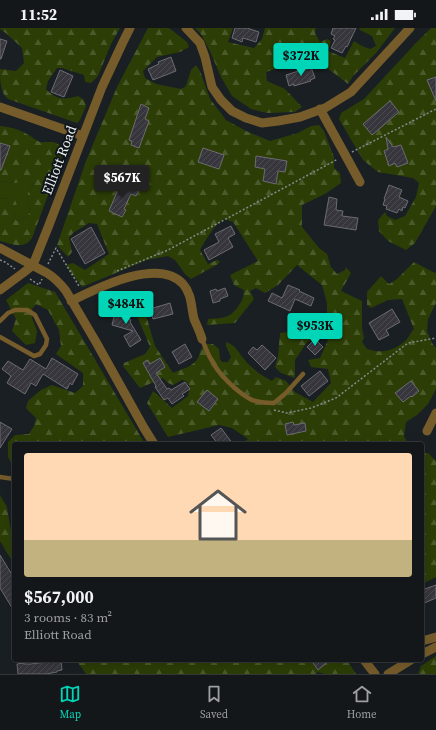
<!DOCTYPE html>
<html lang="en">
<head>
<meta charset="utf-8">
<style>
	:root { --surface:#13171a; --page:#1c2023; --text:#f1f3f6; --muted:#9d9fa2; --line:#323639; --accent:#00d5b7 }
	body { margin:0; font-family:"Source Serif 4",serif; background:var(--page); color:var(--text); height:100vh; display:flex; flex-direction:column; font-size:15px; white-space:nowrap }
	* { box-sizing:border-box; margin:0 }
	p { font-size:13px; color:var(--muted) }
	.icon { flex:none; width:22px; height:22px; fill:none; stroke:currentColor; stroke-width:2; stroke-linecap:round; stroke-linejoin:round }
	.map { position:relative; flex:1; overflow:hidden }
	.side { position:absolute; left:12px; top:414px; width:412px; height:220px; display:flex; flex-direction:column; background:var(--surface); border-radius:4px; box-shadow:0 4px 16px #0002,0 0 0 1px var(--line) }
	.side>* { flex:none }
	.price { position:absolute; translate:-50% -34px; padding:0 9px; border-radius:4px; background:var(--accent); color:#111; font-size:13px; line-height:26px; filter:drop-shadow(0 1px 2px #0008) }
	.price::after { content:''; position:absolute; left:50%; top:24px; width:12px; height:9px; margin-left:-6px; background:inherit; clip-path:polygon(0 0,100% 0,50% 100%) }
	.price.current { background:#222; color:#fff }
	ul { padding:0; list-style:none }
	li { display:grid; align-content:center; gap:8px; height:212px; padding:0 12px }
	li+li { border-top:1px solid var(--line) }
	li span { display:grid; place-items:center; height:124px; border-radius:4px; color:#555 }
	li>.icon { margin-inline-start:auto }
	span .icon { width:72px; height:72px; fill:#fffc; stroke-width:1 }
	li b { font-size:17px }
	.status { display:flex; justify-content:space-between; align-items:center; height:28px; padding:0 20px; background:var(--surface); direction:ltr }
	.status svg { height:11px; fill:currentColor }
	.menu { display:flex; justify-content:space-around; align-items:center; height:56px; border-top:1px solid var(--line); background:var(--surface); font-size:11px; color:var(--muted) }
	.menu a { display:grid; justify-items:center; gap:2px }
	.menu .current { color:var(--accent) }
	.map>svg:first-child { display:block }
	.green { fill:#2c3e06 }
	.forest { fill:url(#forest-firs) }
	.building { fill:url(#building-hatch); stroke:#6c6b72 }
	.lines { fill:none; stroke-linecap:round; stroke-linejoin:round }
	.path { stroke:#858a8e; stroke-width:1.5; stroke-dasharray:2 2; stroke-linecap:butt }
	.lane { stroke:#765c2b; stroke-width:4.5 }
	.street { stroke:#765c2b; stroke-width:9 }
	.labels { text-anchor:middle; stroke-width:4; stroke-linejoin:round; paint-order:stroke }
	.street-label { font-size:14px; fill:#ecf0f3; stroke:#101519 }
</style>
</head>
<body>
<div class="status"><b>11:52</b><svg viewBox="0 0 49 12"><path d="M0 12V9h3v3zM5 12V6h3v6zM10 12V3h3v9zM15 12V0h3v12zM26 1h20v11H26zM47 4h2v5h-2z"/></svg></div>
<div class="map">
<svg width="436" height="646" viewBox="0 0 436 646">
	<defs>
		<pattern id="forest-firs" width="22" height="20" patternUnits="userSpaceOnUse"><rect width="22" height="20" fill="#2c3e06"/><path d="M5 1l3.5 6h-7zM16 11l3.5 6h-7z" fill="#4b5a2b"/></pattern>
		<pattern id="building-hatch" width="6" height="6" patternUnits="userSpaceOnUse"><rect width="6" height="6" fill="#37363d"/><path d="M-1 1l2-2M0 6l6-6M5 7l2-2" fill="none" stroke="#4a4a50"/></pattern>
	</defs>
	<rect width="100%" height="100%" fill="#191f23"/>
	<path class="green" d="M34,150V155L28,164L27,172L30,183L27,189L17,193L14,188L17,180L9,170L1,171L0,169V156L2,153L15,155Z"/>
	<path class="forest" d="M0,0H120L111,16L98,48L91,55L85,54L84,47L62,40H57L48,53L46,61C56,72 64,72 78,68L84,72L86,78L80,92L77,95L8,71C0,65 0,51 0,41L16,43L24,35L22,20L7,6L0,1Z
		M148,0H169L187,14L189,19L180,24L157,29L143,43L145,50L156,56L181,61L186,58L191,42L196,37L200,43L210,71L226,92L246,103L270,113L298,105L311,98L319,97L324,103L334,129V140L340,145L341,155L325,166L302,177V199L319,220L327,226L331,239L337,246L345,242L346,239L351,245L341,263L362,273V300L364,310L362,314L367,321C382,326 394,323 406,312C409,309 411,304 414,301L402,271L388,272L371,280L367,277V264L381,248L389,256L397,251L414,234L435,245L436,244V275L428,291L427,303L432,315L436,320V361L428,376L417,387L406,394L404,408L408,416H241L248,411L232,400L219,397L168,409L147,375L153,363L172,380L188,368L190,359L186,353L182,352L173,357L168,355L163,350L140,360L123,338L124,335L145,326L150,319L138,290L133,265L139,263L155,318L173,345C181,341 193,339 198,330C201,323 199,323 205,316H213L219,321L220,331L222,334H228L231,329L226,318V314C237,318 237,323 244,331C251,340 262,348 272,353L276,349L286,353L295,364L313,374L331,355L328,341L311,339L308,332L320,330L328,312L320,307L307,314L295,332V350L281,345L275,339L278,328L280,305L320,299L327,293V275L322,257L297,237L278,257L265,265L256,260L250,263L254,271L235,295L207,297L208,291C221,290 229,291 237,280C243,272 243,271 244,262L234,257L230,247L258,233L233,194L224,191C213,198 207,210 200,222L208,236L217,232L220,233L218,236L191,251L185,246L175,232L168,228L147,232L82,259L66,237L73,235L85,242L109,226L97,196L89,195L73,205L69,210L72,224L68,229L57,217L86,133L117,59Z
		M195,0H233L228,14L254,20L262,11L265,0H316L315,5L320,14L327,11L331,13L328,23L345,30L354,13L362,18L370,21L376,18L372,8L360,2L359,0H395L376,25L353,48L348,56L313,29L266,44L267,53L285,61L302,79L295,84L267,85L251,81L232,68L221,49L210,23L201,6Z
		M431,0H436V178L415,215L406,222L388,213L379,203L378,192L385,184L387,188L395,192L405,188L416,169L419,155L413,150L378,144L363,132L339,91L341,85L364,71L416,15Z
		M0,98C10,99 18,101 27,106C31,108 35,112 40,114C46,115 54,112 59,117C64,122 61,129 60,135L32,210C24,222 11,216 0,213V169L1,171L9,170L15,172L18,180L14,188L17,193L27,189L30,183L27,172L28,164L34,155V151L15,155L2,153L0,156Z
		M28,255L55,264L145,416H14V440L13,439L8,429V414L15,407L29,406L34,398L36,390L26,380L28,373L41,362L52,357L75,365L83,358V345L56,326L61,318L59,302L48,282L36,276L32,281V290L37,303L35,315L26,317L12,303L16,291L6,272Z
		M422,425H428L436,433V549L422,556Z
		M0,467L7,479L11,503L14,506V536L0,513Z
		M436,628V646H418L421,638Z
		M76,632H347L356,646H324L318,644L316,646H86Z"/>
	<path class="building" d="M235,0H247L259,4L256,14L243,10L242,14L232,10Z
		M333,0H356L347,19L346,18L342,25L331,20L335,12L333,11L335,8L331,6Z
		M0,11L7,13L1,31H0Z
		M171,29L176,43L153,52L148,41L159,36L158,34Z
		M311,39L315,50L310,52L311,53L294,58V56L289,58L286,47Z
		M60,42L73,48L64,69L51,64Z
		M436,49V73L427,52Z
		M390,73L399,84L372,107L363,96Z
		M141,76L149,80L145,91L149,93L139,120L131,117L132,113L129,112Z
		M386,109L393,119L401,117L408,135L397,139L395,135L389,138L384,123L388,121Z
		M0,115L10,118L1,142H0Z
		M203,120L224,127L219,141L198,134Z
		M256,128L287,133L285,144L278,143L276,156L263,153L265,141L255,139Z
		M121,154L139,162L136,168L131,166L124,181L126,182L122,189L109,183Z
		M389,157L402,162L399,169L408,173L405,180L403,179L402,183L399,181L397,185L386,181L387,178L383,177L385,171H384Z
		M329,169L337,171L336,182L343,183L342,188L358,190L356,202L324,197Z
		M231,198L235,206L228,210L233,219L209,232L204,222L219,214L215,206Z
		M91,199L105,225L85,236L71,211Z
		M288,257L300,262L299,263L314,270L311,278L295,271L290,283L268,273L272,265L282,270Z
		M225,260L228,268L220,271V273L213,275L210,263L216,261L217,263Z
		M170,275L173,286L153,291L150,281Z
		M117,277L129,279L126,291L131,292L130,294L141,312L130,319L124,308L133,303L112,297Z
		M392,281L400,294L386,302L389,307L379,312L369,295Z
		M315,311L323,319L315,327L307,319Z
		M185,316L192,329L179,336L172,324Z
		M262,317L276,330L265,342L248,325L253,319L257,322Z
		M52,330L78,346L72,357L70,355L67,361L43,346L36,358L31,355L25,366L7,355L11,348L2,341L8,333L23,342L30,331L46,341Z
		M160,330L165,339L156,345L167,361L169,360L171,362L185,354L190,361L182,366L184,368L172,376L168,370L164,372L155,359L156,358L143,335L147,332L150,336Z
		M320,343L328,353L309,368L301,358Z
		M411,353L419,363L412,369L411,368L403,374L395,365Z
		M207,362L218,371L209,383L197,374Z
		M0,394L12,401L0,420Z
		M293,394L294,397L305,395L306,403L287,407L285,396Z
		M221,400L233,416H218L211,407Z
		M0,527L14,550V583L0,560Z
		M436,557V570L422,576V562Z
		M61,632L62,642L57,643V644L46,646H18L17,636L24,635V636H31Z
		M311,632H330L318,642Z"/>
	<g class="lines">
		<path class="path" d="M352,124L436,81
			M0,232L5,234L15,241
			M48,236L56,220L79,258H80
			M117,243L168,222L338,131
			M30,251L39,257L42,251
			M274,382L287,385L311,380L336,370L408,315L436,310"/>
		<path class="lane" d="M0,293L8,285L15,282H27L35,287L47,311L46,317L40,326L34,328L0,309
			M202,311C205,318 207,325 211,331C218,346 236,363 250,371C257,375 266,375 274,375L286,365L303,346
			M0,449L14,451"/>
		<path class="street" d="M186,0L200,15L205,29L212,59L221,72L232,83L246,90L262,95L278,93L300,89L325,80L351,64L410,0
			M0,79L83,108
			M320,81L360,154
			M0,220L47,245C55,250 60,255 66,263L96,314L144,400L154,416
			M0,262L23,245L33,237L49,197L102,59L123,14L130,0
			M71,273C98,260 158,229 183,256C192,266 191,279 194,291C197,298 200,304 202,311
			M427,403L436,385
			M422,613L436,609
			M422,626L436,619
			M364,632L375,646
			M388,646L411,632"/>
	</g>
	<g class="labels">
		<g class="street-label">
			<text transform="translate(59 132) rotate(-69)" y="5">Elliott Road</text>
		</g>
	</g>
</svg>
<b class="price" style="left:301px;top:49px">$372K</b>
<b class="price current" style="left:122px;top:171px">$567K</b>
<b class="price" style="left:126px;top:297px">$484K</b>
<b class="price" style="left:315px;top:319px">$953K</b>
<section class="side">
<ul>
<li><span style="background:linear-gradient(#ffd9b3 70%,#c2b280 0)"><svg class="icon" aria-label="home" viewBox="0 0 24 24"><path d="M3 11l9-7 9 7M6 9v11h12V9"/></svg></span><div><b>$567,000</b><p>3 rooms · 83 m²</p><p>Elliott Road</p></div></li>
</ul>
</section>
</div>
<nav class="menu">
<a class="current"><svg class="icon" aria-label="map" viewBox="0 0 24 24"><path d="M3 6l6-2 6 2 6-2v14l-6 2-6-2-6 2zM9 4v14M15 6v14"/></svg>Map</a>
<a><svg class="icon" aria-label="saved" viewBox="0 0 24 24"><path d="M7 4h10v16l-5-4-5 4z"/></svg>Saved</a>
<a><svg class="icon" aria-label="home" viewBox="0 0 24 24"><path d="M3 11l9-7 9 7M6 9v11h12V9"/></svg>Home</a>
</nav>
</body>
</html>
